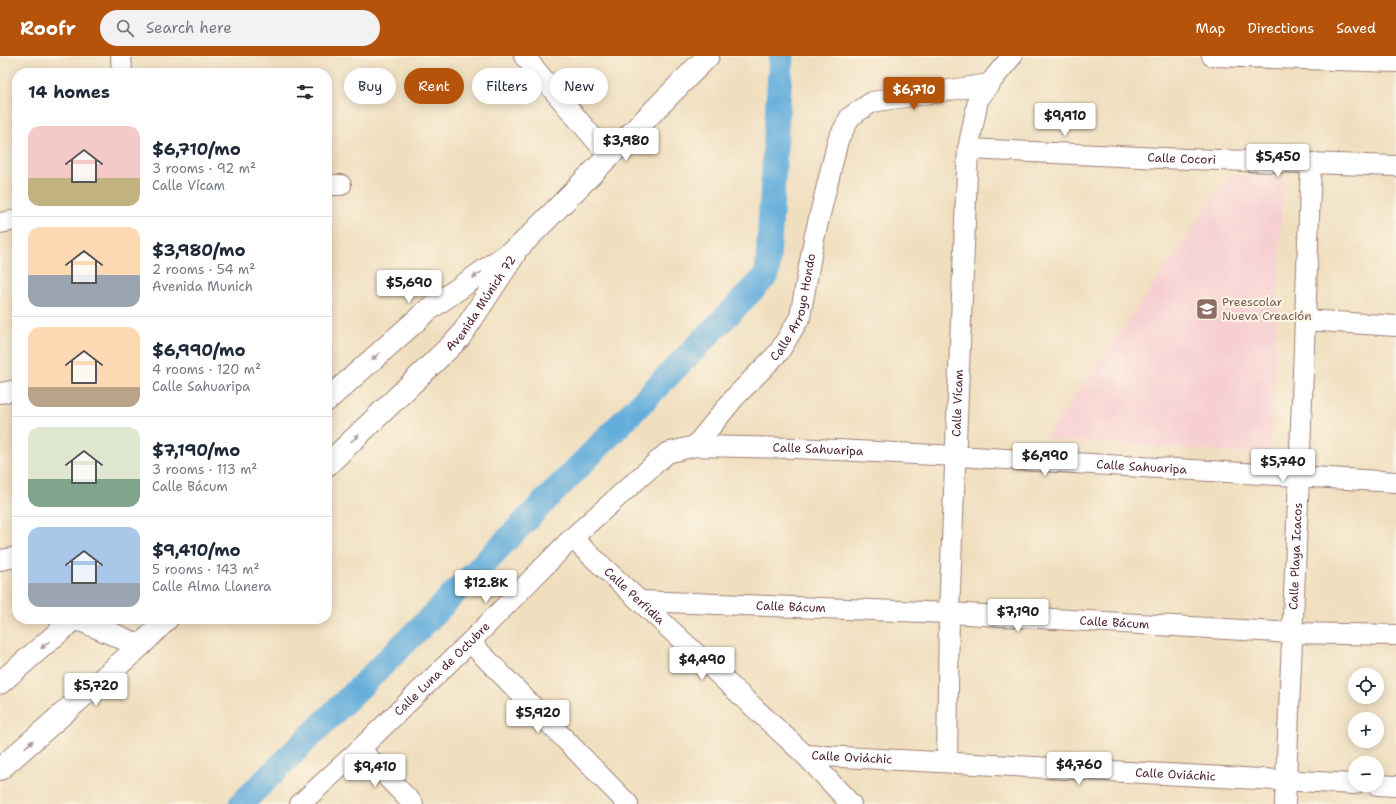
<!DOCTYPE html>
<html lang="en">
<head>
<meta charset="utf-8">
<style>
	:root { --surface:#fff; --page:#f2f2f3; --text:#1f2937; --muted:#747a83; --line:#e0e1e3; --accent:#b45309 }
	body { margin:0; font-family:"Shantell Sans",sans-serif; background:var(--page); color:var(--text); height:100vh; display:flex; flex-direction:column; font-size:15px; white-space:nowrap }
	* { box-sizing:border-box; margin:0 }
	p { font-size:13px; color:var(--muted) }
	.icon { flex:none; width:22px; height:22px; fill:none; stroke:currentColor; stroke-width:2; stroke-linecap:round; stroke-linejoin:round }
	.map { position:relative; flex:1; overflow:hidden }
	.sheet { position:absolute; left:12px; top:12px; width:320px; height:556px; display:flex; flex-direction:column; background:var(--surface); border-radius:16px; box-shadow:0 2px 10px #0003 }
	.sheet>* { flex:none }
	.guide { position:absolute; left:344px; top:12px; width:380px; height:36px; display:flex; gap:8px }
	.controls { position:absolute; left:1348px; top:612px; display:grid; gap:8px }
	.controls a { display:grid; place-items:center; width:36px; height:36px; border-radius:50%; background:var(--surface); box-shadow:0 2px 10px #0003; font-size:20px }
	.price { position:absolute; translate:-50% -34px; padding:0 9px; border-radius:4px; background:#fff; color:#222; font-size:13px; line-height:26px; filter:drop-shadow(0 1px 2px #0008) }
	.price::after { content:''; position:absolute; left:50%; top:24px; width:12px; height:9px; margin-left:-6px; background:inherit; clip-path:polygon(0 0,100% 0,50% 100%) }
	.price.active { background:var(--accent); color:#fff }
	ul { padding:0; list-style:none }
	li { display:flex; align-items:center; gap:12px; height:100px; padding:0 16px }
	li+li { border-top:1px solid var(--line) }
	li span { display:grid; place-items:center; flex:none; width:112px; height:80px; border-radius:12px; color:#555 }
	li>.icon { margin-inline-start:auto }
	span .icon { width:48px; height:48px; fill:#fffc; stroke-width:1 }
	li b { font-size:17px }
	h2 { display:flex; justify-content:space-between; align-items:center; height:48px; padding:0 16px; font-size:17px }
	.tag { padding:0 14px; border-radius:18px; background:var(--surface); box-shadow:0 2px 10px #0003; font-size:14px; line-height:36px }
	.tag.active { background:var(--accent); color:#fff }
	header { display:flex; align-items:center; gap:24px; box-sizing:border-box; height:56px; padding:0 20px; background:var(--accent); color:#fff }
	header strong { font-size:19px }
	nav { display:flex; gap:22px; margin-inline-start:auto; font-size:14px }
	.search { width:280px; height:36px; background:var(--page); display:flex; align-items:center; gap:10px; box-sizing:border-box; padding:0 14px; border-radius:22px; color:var(--muted); font-size:15px }
	.map>svg:first-child { display:block }
	.built { fill:#f7cfd2 }
	.lines { fill:none; stroke-linecap:round; stroke-linejoin:round }
	.canal { stroke:#63addb; stroke-width:25 }
	.street-casing { stroke:#9d7f75; stroke-width:22 }
	.secondary-casing { stroke:#9d7f75; stroke-width:24 }
	.street { stroke:#fff; stroke-width:20 }
	.secondary { stroke:#fff; stroke-width:22 }
	.oneway { fill:#ae9aa0 }
	.labels { text-anchor:middle; stroke-width:4; stroke-linejoin:round; paint-order:stroke }
	.street-label { font-size:12px; fill:#4a1f2b; stroke:#fcf5e5 }
	.education-label { font-size:12px; fill:#785e54; stroke:#fcf5e5; text-anchor:start }
</style>
</head>
<body>
<header>
<strong>Roofr</strong>
<div class="search"><svg class="icon" aria-label="search" viewBox="0 0 24 24"><circle cx="10" cy="10" r="6"/><path d="M15 15l6 6"/></svg>Search here</div>
<nav><a>Map</a><a>Directions</a><a>Saved</a></nav>
</header>
<div class="map">
<svg width="1396" height="748" viewBox="0 0 1396 748">
	<rect width="100%" height="100%" fill="#fcf5e5"/>
	<filter id="ink" filterUnits="userSpaceOnUse"><feTurbulence type="fractalNoise" baseFrequency=".025" numOctaves="2"/><feDisplacementMap in="SourceGraphic" scale="8" xChannelSelector="R" yChannelSelector="G"/><feConvolveMatrix kernelMatrix="1 2 1 2 8 2 1 2 1" color-interpolation-filters="sRGB"/></filter>
	<filter id="wash" filterUnits="userSpaceOnUse"><feTurbulence type="fractalNoise" baseFrequency=".012" numOctaves="4" result="noise"/><feDisplacementMap in="SourceGraphic" scale="16" xChannelSelector="R" yChannelSelector="G"/><feGaussianBlur stdDeviation="0.9" result="paint"/><feColorMatrix in="noise" values="0 0 0 0 0 0 0 0 0 0 0 0 0 0 0 0 0 1.4 0 .05"/><feComposite in="paint" operator="in"/></filter>
	<g filter="url(#wash)">
		<rect width="100%" height="100%" fill="#f0dfbf"/>
		<path class="built" d="M1230,119L1283,122L1271,399L1045,383Z"/>
		<g class="lines">
			<path class="canal" d="M241,748L426,566L767,219L781,0"/>
		</g>
	</g>
	<g filter="url(#ink)">
		<g class="lines">
			<g class="street-casing">
				<g id="street">
					<path d="M121,0L122,17"/>
					<path d="M524,0L609,100"/>
					<path d="M1212,0L1396,6"/>
					<path id="s1" d="M968,93L1161,102L1396,110"/>
					<path d="M327,129H341"/>
					<path d="M0,167L17,164"/>
					<path d="M1305,264L1396,270"/>
					<path d="M0,337L17,334"/>
					<path id="s2" d="M695,390L735,341L779,296L800,261L814,183L838,84L850,61L872,46L989,28"/>
					<path id="s3" d="M572,482L805,699L851,748"/>
					<path d="M0,504L17,501"/>
					<path id="s4" d="M641,545L949,557L1293,577L1396,579"/>
					<path d="M470,586L628,748"/>
					<path d="M360,693L413,748"/>
					<path id="s5" d="M805,699L1355,728"/>
					<path id="s6" d="M947,706L949,557L968,93L978,44L989,28L1012,0"/>
					<path d="M1377,729L1396,730"/>
					<path id="s7" d="M300,748L360,693L470,586L572,482L667,397L695,390L796,392L956,400L1396,426"/>
					<path id="s8" d="M1285,748L1299,421L1311,108"/>
				</g>
			</g>
			<g class="secondary-casing">
				<g id="secondary">
					<path d="M327,344L428,254L521,189L708,0"/>
					<path id="s9" d="M327,409L460,281L514,199"/>
					<path d="M78,563L140,590"/>
					<path d="M0,627L74,563"/>
					<path d="M0,713L140,590L167,563"/>
				</g>
			</g>
			<use href="#street" class="street"/>
			<use href="#secondary" class="secondary"/>
		</g>
		<defs><path id="oneway-solid" d="M-6-.8H1V-3.2L6.5 0L1 3.2V.8H-6Z"/></defs>
		<g class="oneway">
			<use href="#oneway-solid" transform="translate(477 219) rotate(145)"/>
			<use href="#oneway-solid" transform="translate(376 300) rotate(138)"/>
			<use href="#oneway-solid" transform="translate(355 382) rotate(-44)"/>
			<use href="#oneway-solid" transform="translate(45 589) rotate(139)"/>
			<use href="#oneway-solid" transform="translate(29 688) rotate(-41)"/>
		</g>
	</g>
	<defs>
		<g id="school-square" transform="scale(1.15)"><rect x="-9" y="-9" width="18" height="18" rx="4" fill="#8d6e63" stroke="#fcf5e5"/><path d="M0-5L7-2L0 1L-7-2ZM-4 1L0 2.5L4 1V4Q0 6-4 4Z" fill="#fff"/></g>
	</defs>
	<g fill-rule="evenodd">
		<use href="#school-square" x="1207" y="253"/>
	</g>
	<g class="labels">
		<g class="street-label">
			<text dy="4" stroke="none"><textPath href="#s1" startOffset="214">Calle Cocori</textPath></text>
			<text dy="4" stroke="none"><textPath href="#s9" startOffset="224">Avenida Múnich 72</textPath></text>
			<text dy="4" stroke="none"><textPath href="#s2" startOffset="174">Calle Arroyo Hondo</textPath></text>
			<text dy="4" stroke="none"><textPath href="#s6" startOffset="359">Calle Vícam</textPath></text>
			<text dy="4" stroke="none"><textPath href="#s7" startOffset="660">Calle Sahuaripa</textPath></text>
			<text dy="4" stroke="none"><textPath href="#s7" startOffset="984">Calle Sahuaripa</textPath></text>
			<text dy="4" stroke="none"><textPath href="#s8" startOffset="248">Calle Playa Icacos</textPath></text>
			<text dy="4" stroke="none"><textPath href="#s3" startOffset="85">Calle Perfidia</textPath></text>
			<text dy="4" stroke="none"><textPath href="#s4" startOffset="150">Calle Bácum</textPath></text>
			<text dy="4" stroke="none"><textPath href="#s4" startOffset="474">Calle Bácum</textPath></text>
			<text dy="4" stroke="none"><textPath href="#s7" startOffset="196">Calle Luna de Octubre</textPath></text>
			<text dy="4" stroke="none"><textPath href="#s5" startOffset="47">Calle Oviáchic</textPath></text>
			<text dy="4" stroke="none"><textPath href="#s5" startOffset="371">Calle Oviáchic</textPath></text>
		</g>
		<g class="education-label">
			<text x="1222" y="250">Preescolar<tspan x="1222" dy="14">Nueva Creación</tspan></text>
		</g>
	</g>
</svg>
<div class="controls">
<a><svg class="icon" aria-label="locate" viewBox="0 0 24 24"><circle cx="12" cy="12" r="6"/><path d="M12 2v4M12 18v4M2 12h4M18 12h4"/></svg></a>
<a>+</a>
<a>−</a>
</div>
<b class="price active" style="left:914px;top:55px">$6,710</b>
<b class="price" style="left:1065px;top:81px">$9,910</b>
<b class="price" style="left:626px;top:106px">$3,980</b>
<b class="price" style="left:1278px;top:122px">$5,450</b>
<b class="price" style="left:409px;top:248px">$5,690</b>
<b class="price" style="left:1045px;top:421px">$6,990</b>
<b class="price" style="left:1283px;top:427px">$5,740</b>
<b class="price" style="left:486px;top:548px">$12.8K</b>
<b class="price" style="left:1018px;top:577px">$7,190</b>
<b class="price" style="left:702px;top:625px">$4,490</b>
<b class="price" style="left:96px;top:651px">$5,720</b>
<b class="price" style="left:538px;top:678px">$5,920</b>
<b class="price" style="left:1079px;top:730px">$4,760</b>
<b class="price" style="left:375px;top:732px">$9,410</b>
<div class="guide">
<a class="tag">Buy</a>
<a class="tag active">Rent</a>
<a class="tag">Filters</a>
<a class="tag">New</a>
</div>
<section class="sheet">
<h2>14 homes<svg class="icon" aria-label="filters" viewBox="0 0 24 24"><path d="M4 7h16M4 17h16"/><circle cx="9" cy="7" r="2"/><circle cx="15" cy="17" r="2"/></svg></h2>
<ul>
<li><span style="background:linear-gradient(#f6c9c9 65%,#c2b280 0)"><svg class="icon" aria-label="home" viewBox="0 0 24 24"><path d="M3 11l9-7 9 7M6 9v11h12V9"/></svg></span><div><b>$6,710/mo</b><p>3 rooms · 92 m²</p><p>Calle Vícam</p></div></li>
<li><span style="background:linear-gradient(#ffd9b3 60%,#9aa5b1 0)"><svg class="icon" aria-label="home" viewBox="0 0 24 24"><path d="M3 11l9-7 9 7M6 9v11h12V9"/></svg></span><div><b>$3,980/mo</b><p>2 rooms · 54 m²</p><p>Avenida Munich</p></div></li>
<li><span style="background:linear-gradient(#ffd9b3 75%,#b9a48a 0)"><svg class="icon" aria-label="home" viewBox="0 0 24 24"><path d="M3 11l9-7 9 7M6 9v11h12V9"/></svg></span><div><b>$6,990/mo</b><p>4 rooms · 120 m²</p><p>Calle Sahuaripa</p></div></li>
<li><span style="background:linear-gradient(#dfe7d0 65%,#7fa58c 0)"><svg class="icon" aria-label="home" viewBox="0 0 24 24"><path d="M3 11l9-7 9 7M6 9v11h12V9"/></svg></span><div><b>$7,190/mo</b><p>3 rooms · 113 m²</p><p>Calle Bácum</p></div></li>
<li><span style="background:linear-gradient(#a9c7e8 70%,#9aa5b1 0)"><svg class="icon" aria-label="home" viewBox="0 0 24 24"><path d="M3 11l9-7 9 7M6 9v11h12V9"/></svg></span><div><b>$9,410/mo</b><p>5 rooms · 143 m²</p><p>Calle Alma Llanera</p></div></li>
</ul>
</section>
</div>
</body>
</html>
